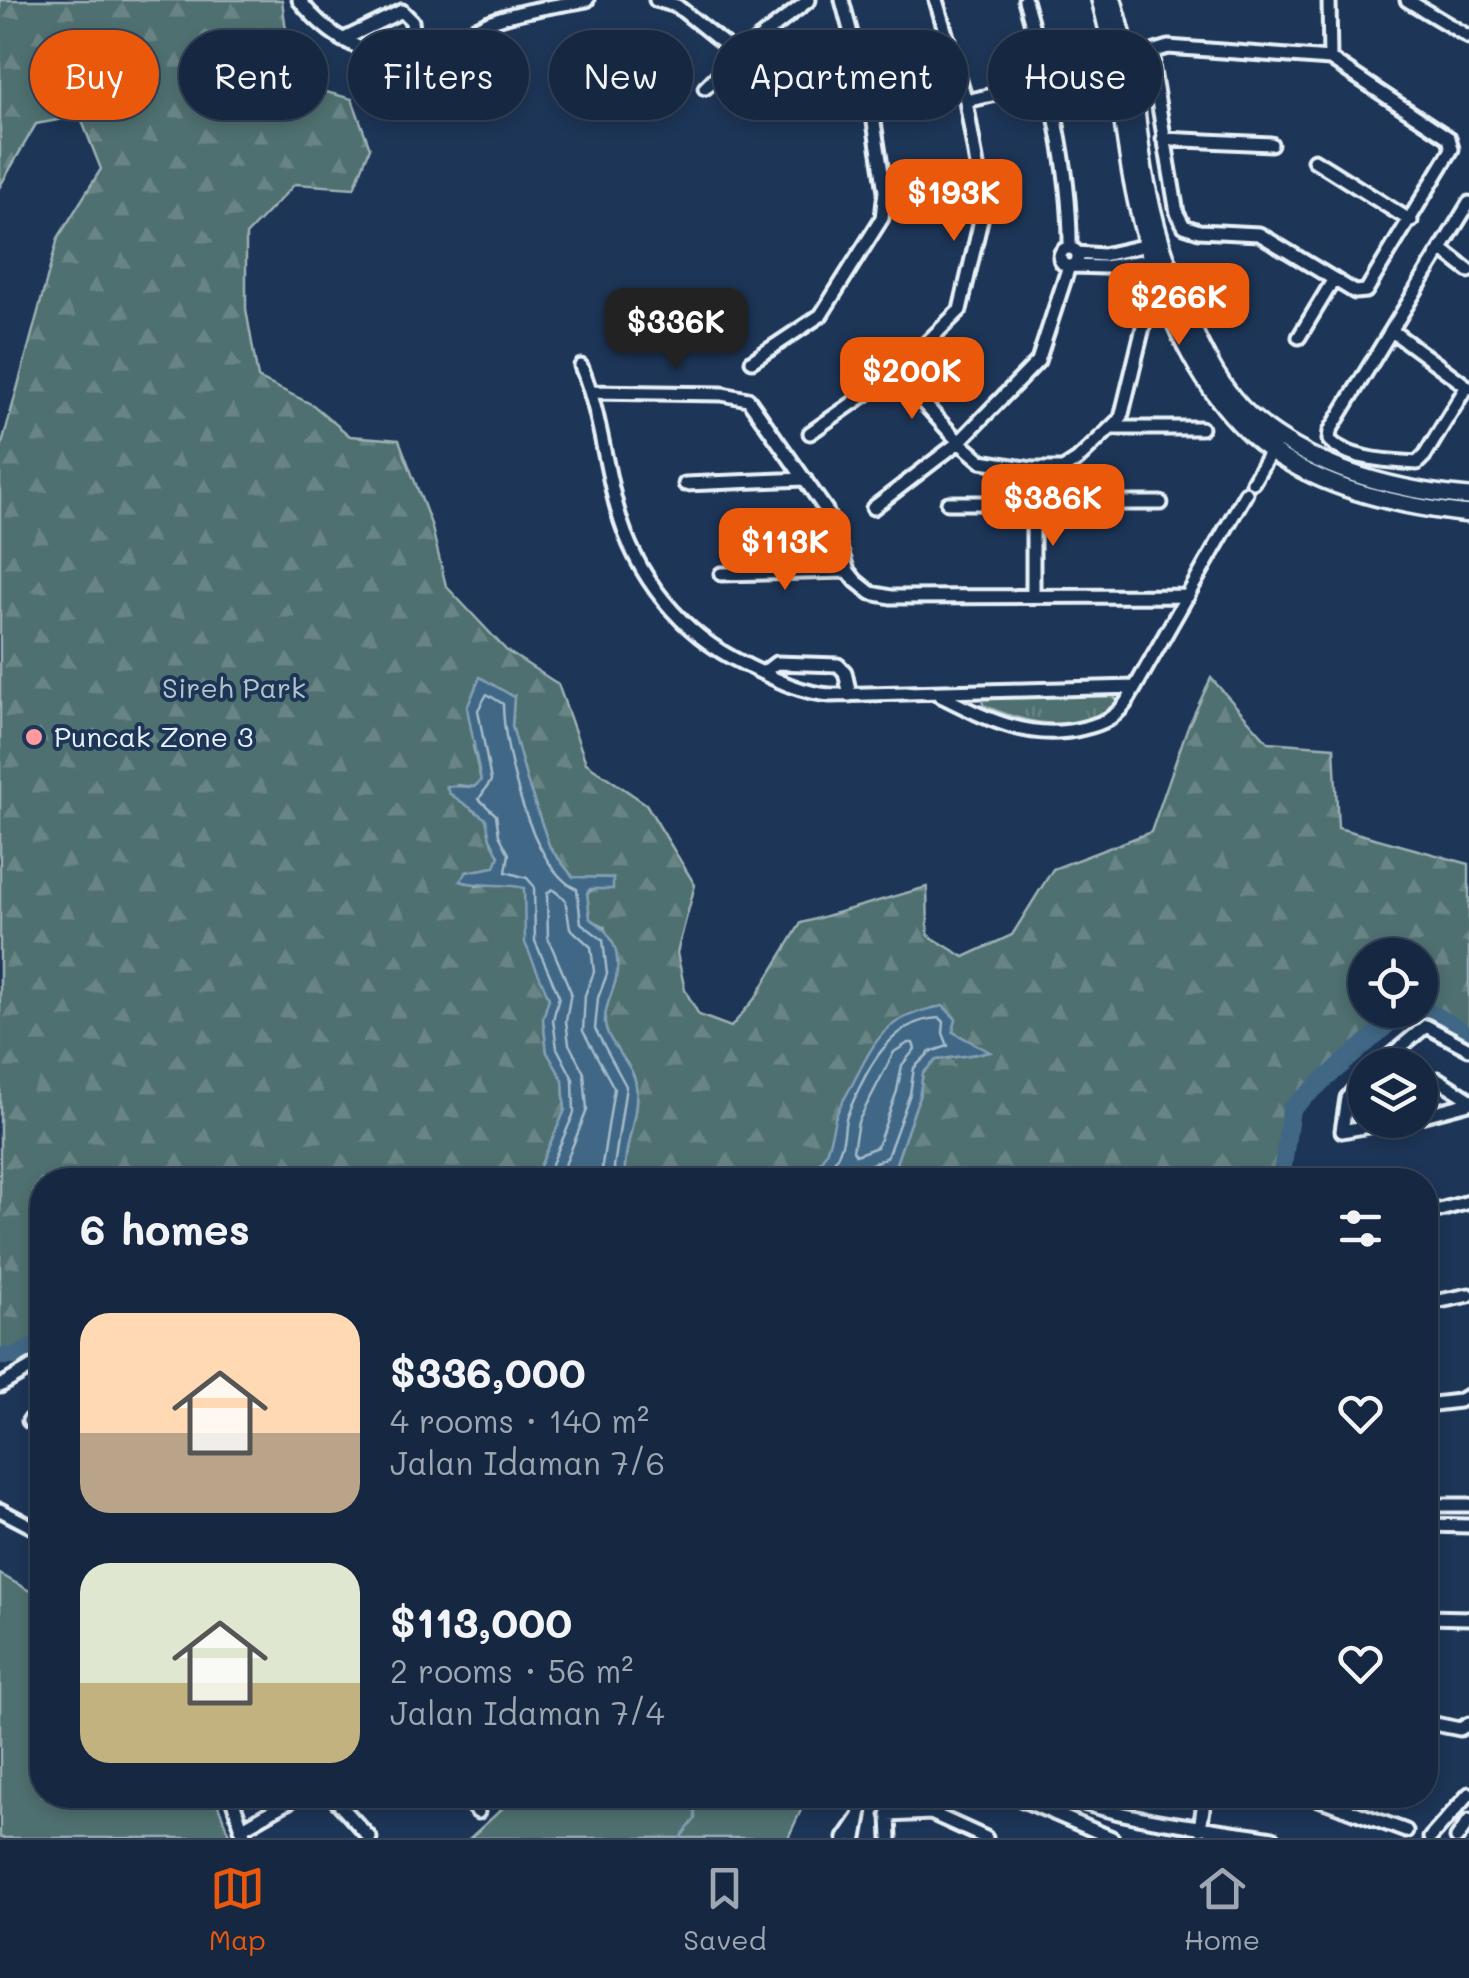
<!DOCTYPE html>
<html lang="en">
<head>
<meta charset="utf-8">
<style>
	:root { --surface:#162841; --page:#1f3048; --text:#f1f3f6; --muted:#9ea6b1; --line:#35445a; --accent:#ea580c }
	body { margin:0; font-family:Mali,sans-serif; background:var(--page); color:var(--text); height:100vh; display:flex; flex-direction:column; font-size:38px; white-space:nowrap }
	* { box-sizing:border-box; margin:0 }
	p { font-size:32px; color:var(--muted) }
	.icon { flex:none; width:55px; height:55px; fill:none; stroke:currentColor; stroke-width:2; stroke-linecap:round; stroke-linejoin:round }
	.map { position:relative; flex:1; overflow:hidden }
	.details { position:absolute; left:30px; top:1168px; width:1408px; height:640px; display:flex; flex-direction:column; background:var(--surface); border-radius:40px; box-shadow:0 5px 15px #0003,0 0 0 2px var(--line) }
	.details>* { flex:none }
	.top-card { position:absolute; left:30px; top:30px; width:1410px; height:90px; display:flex; gap:20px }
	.buttons { position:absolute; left:1348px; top:938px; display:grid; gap:20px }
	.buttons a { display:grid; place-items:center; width:90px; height:90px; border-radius:50%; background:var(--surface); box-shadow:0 5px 15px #0003,0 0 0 2px var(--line); font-size:50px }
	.price { position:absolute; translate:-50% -85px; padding:0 22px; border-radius:20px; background:var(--accent); color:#fff; font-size:32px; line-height:65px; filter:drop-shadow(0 2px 5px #0008) }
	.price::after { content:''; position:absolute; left:50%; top:60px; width:30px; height:22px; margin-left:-15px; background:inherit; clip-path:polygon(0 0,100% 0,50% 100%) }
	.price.selected { background:#222; color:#fff }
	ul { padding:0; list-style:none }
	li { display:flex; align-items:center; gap:30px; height:250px; padding:0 50px }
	li span { display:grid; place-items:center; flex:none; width:280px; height:200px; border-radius:30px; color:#555 }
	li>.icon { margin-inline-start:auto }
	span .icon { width:120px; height:120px; fill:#fffc; stroke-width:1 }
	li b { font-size:42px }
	h2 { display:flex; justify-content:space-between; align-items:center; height:120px; padding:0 50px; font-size:42px }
	.tag { padding:0 35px; border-radius:45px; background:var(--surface); box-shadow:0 5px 15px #0003,0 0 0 2px var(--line); font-size:35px; line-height:90px }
	.tag.selected { background:var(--accent); color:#fff }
	.tab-bar { display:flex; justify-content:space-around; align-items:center; height:140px; border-top:2px solid var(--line); background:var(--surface); font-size:28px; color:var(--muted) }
	.tab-bar a { display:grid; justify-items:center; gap:5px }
	.tab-bar .selected { color:var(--accent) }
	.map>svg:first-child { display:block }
	.grass { fill:#506f6f; stroke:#9cb0b4; stroke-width:2.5 }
	.forest { fill:url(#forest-firs); stroke:#9cb0b4; stroke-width:2.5 }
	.park { fill:url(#park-tufts); stroke:#9cb0b4; stroke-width:2.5 }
	.water { fill:#3f6886; stroke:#839fb4; stroke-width:2.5 }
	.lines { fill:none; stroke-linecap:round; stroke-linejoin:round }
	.shore { stroke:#a4baca; stroke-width:2.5 }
	.stream { stroke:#839fb4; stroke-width:2.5 }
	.river { stroke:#3f6886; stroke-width:18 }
	.minor-casing { stroke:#e8f1f8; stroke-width:19 }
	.major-casing { stroke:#e8f1f8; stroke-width:22 }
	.minor { stroke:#1d3557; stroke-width:11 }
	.major { stroke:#1d3557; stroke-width:15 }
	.poi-dot { fill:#ff9aa2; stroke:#1d3557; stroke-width:4 }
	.labels { text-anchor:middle; stroke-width:8; stroke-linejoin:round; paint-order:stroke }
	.park-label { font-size:28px; fill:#b3c4c8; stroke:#1d3557 }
	.poi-label { font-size:28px; fill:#e8f1f8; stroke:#1d3557; text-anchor:start }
</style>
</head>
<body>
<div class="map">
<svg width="1469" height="1838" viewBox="0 0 1469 1838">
	<defs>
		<pattern id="forest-firs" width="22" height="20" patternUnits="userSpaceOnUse" patternTransform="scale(2.5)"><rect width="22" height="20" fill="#506f6f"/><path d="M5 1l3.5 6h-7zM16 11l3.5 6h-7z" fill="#698484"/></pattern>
		<pattern id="park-tufts" width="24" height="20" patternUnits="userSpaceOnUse" patternTransform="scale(2.5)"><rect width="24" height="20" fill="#506f6f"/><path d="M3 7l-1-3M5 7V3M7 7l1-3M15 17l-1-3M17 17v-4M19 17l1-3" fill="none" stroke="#698484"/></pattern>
	</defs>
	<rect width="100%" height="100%" fill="#1d3557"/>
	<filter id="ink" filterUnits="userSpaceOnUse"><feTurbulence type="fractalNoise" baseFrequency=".01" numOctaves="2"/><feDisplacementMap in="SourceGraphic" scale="20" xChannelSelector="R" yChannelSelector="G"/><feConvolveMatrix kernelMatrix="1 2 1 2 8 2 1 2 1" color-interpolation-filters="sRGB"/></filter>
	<g filter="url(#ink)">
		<path class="grass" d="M0,1574L42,1598V1795H214L231,1838H0Z
			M517,1795H808L788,1838H470Z"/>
		<path class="forest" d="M0,0H282L293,83L352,99L370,148L354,188L295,184L246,235V309L258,378L313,405L350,436L399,440L431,524L446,586L507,651L558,684L586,763L646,804L695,885L677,953L685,990L699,1015L731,1027L756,997L801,923L927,887L928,935L964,957L1012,935L1053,869L1151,832L1187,729L1211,678L1268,742L1334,747L1338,828L1469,864V1035L1420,1007V955H1365V1010H1404L1291,1109L1281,1180H855L895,1166L919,1097L923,1073L936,1060L989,1052L953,1032L836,1117C833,1145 824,1161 804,1180H625C622,1149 639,1118 636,1087C635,1063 607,1046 605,1025C603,1008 612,994 616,979C619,964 608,941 604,926L590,919L587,893L612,878L573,877L550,848L527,781L512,726L514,697L473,746L481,781L474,787L457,785L449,793L487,819L490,838L499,856L495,867L467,872L476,886L505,883L524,888L539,972L549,998L543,1019L547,1052L563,1080L565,1111L534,1180H185L170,1167L154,1168L140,1176L141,1180H42V1343L17,1356H0V452L58,238L101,169L80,116L36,124L0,186Z"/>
		<path class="park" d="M986,695L1114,696L1119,704L1110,716C1063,730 1027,725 983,705L982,699Z"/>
		<path class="water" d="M480,677L514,697L512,726L527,781L550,848L573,877L613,878V889H590L587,893L590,919C612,930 621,953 616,978C613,994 604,1006 605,1023C607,1045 634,1063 636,1086C639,1118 622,1149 625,1180H534L565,1110L563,1080L547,1052L543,1019L549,998L525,943L524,888C502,882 481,888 460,881L467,872L495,867L499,856L490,838L486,819L449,793L446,786L474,787L481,781L467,708Z
			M943,1006L956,1019L953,1032L990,1052L936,1060L923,1073L919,1097L895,1166L855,1180H804C828,1158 828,1149 835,1119C838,1107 847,1095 853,1083C877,1036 886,1016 943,1006Z"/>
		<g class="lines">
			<path class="shore" d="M908,1043H913L915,1049L902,1065L897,1091L877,1147L856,1155L853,1150L858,1122L894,1052Z
				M545,1180L574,1113L573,1079L557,1048L553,1020L559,996L535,941L534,886L527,878L506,872L509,854L499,835L496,815L479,799L491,781L478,710L487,694L503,704C503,748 532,871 577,889L581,923L603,940L607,974L598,998L595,1029L626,1086L614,1167L615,1180
				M559,1180L587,1110L584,1073L569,1044L566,1021L571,992L548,938L547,894L552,889L565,899L570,928L591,947L594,972L585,995L583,1031L614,1088L602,1165L603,1180
				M818,1180C830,1169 840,1156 843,1140C845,1132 844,1124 847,1116C864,1074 889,1019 940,1018L944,1022L943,1033L948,1046L930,1052L914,1068L910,1094L887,1157L863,1168L859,1180"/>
			<path class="stream" d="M680,1838L695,1819V1795"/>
			<path class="river" d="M1420,1007L1469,1035
				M1281,1180L1291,1109L1404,1010
				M0,1356H17L42,1343"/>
			<g class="minor-casing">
				<path id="minor" d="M299,0C336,46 383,68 441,46C457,39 473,29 489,22C520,10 555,6 587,0
					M656,0L677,6L738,55
					M1025,0C1048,80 1071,165 1070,248
					M1329,0L1330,59
					M1407,0L1469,37
					M342,40L402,11L412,21L415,53
					M1168,47L1330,59L1449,138L1452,149L1366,291L1355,292L1259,234L1199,231L1184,226L1177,213L1152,65L1155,51Z
					M705,88L738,55L809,0
					M966,101L1048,82
					M1163,139L1271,144
					M1314,160L1411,221
					M1060 257a9 9 0 1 1 18 0a9 9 0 1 1-18 0Z
					M1441,249L1469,271
					M1077,253L1103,255L1152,244
					M1072,266L1104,267L1157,259
					M1392,331L1469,388
					M1299,337L1334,279
					M752,361L821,315L882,218L885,191L873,116L842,0
					M581,366C600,412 604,461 617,508C635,576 681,634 744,664C773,678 797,692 830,695L1135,687
					M896,373L959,442L981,461L1032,469H1063L1077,460L1121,418L1145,319
					M1467,386L1425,455L1417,463C1389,461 1349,460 1329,440L1330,431L1469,203
					M592,392L722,394L748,399L826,510L848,571L856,581L871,593L891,597L1188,596
					M1112,428H1201
					M810,433L896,373L960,310L984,207L966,101L936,0
					M1253,482L1275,444
					M685,484L805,479
					M948,503H1161
					M873,508L959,442L1038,361L1069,266
					M721,574L848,571
					M1033,595V503
					M763,673L776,663L838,665L845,672L850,695
					M941,696C987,719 1031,742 1084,728C1105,723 1118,716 1129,698L1246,493
					M1379,1065L1426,1026L1469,1049
					M1365,1077L1347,1098L1342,1131L1402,1120
					M1420,1089L1438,1079L1469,1099
					M1420,1116L1469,1103
					M1425,1214L1469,1202
					M1425,1304L1469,1295
					M0,1386L42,1361
					M1425,1405L1459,1401L1469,1395
					M29,1421L42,1427
					M1425,1505H1469
					M0,1510L42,1532
					M1425,1525L1469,1526
					M1425,1617L1469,1618
					M1425,1722L1460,1729L1469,1724
					M231,1795L245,1838
					M331,1795L370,1838
					M461,1795L478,1812
					M888,1795L890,1838
					M1011,1795L1112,1838
					M1060,1795C1129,1822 1201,1826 1273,1838
					M1308,1795L1406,1831
					M918,1812L928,1795
					M888,1815L931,1813L986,1838
					M860,1816L863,1795
					M241,1829L300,1795
					M1200,1829L1205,1795
					M845,1838L860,1816L856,1838
					M1430,1838L1469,1794
					M1457,1838L1469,1821"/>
			</g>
			<g class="major-casing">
				<path id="major" d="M1100,0C1117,59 1121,120 1132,180C1148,263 1179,360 1239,423C1296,484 1389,505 1469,514
					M1113,0C1120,24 1127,49 1131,74C1137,110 1139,146 1146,181C1159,247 1198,371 1250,416C1311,468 1391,490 1469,497"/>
			</g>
			<use href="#minor" class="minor"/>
			<use href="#major" class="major"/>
		</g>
	</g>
	<circle class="poi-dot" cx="34" cy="737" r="10"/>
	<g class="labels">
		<g class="park-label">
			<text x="234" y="698">Sireh Park</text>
		</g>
		<g class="poi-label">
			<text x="54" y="747">Puncak Zone 3</text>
		</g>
	</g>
</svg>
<div class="buttons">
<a><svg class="icon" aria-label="locate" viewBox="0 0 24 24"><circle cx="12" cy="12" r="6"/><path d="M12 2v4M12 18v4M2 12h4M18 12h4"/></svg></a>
<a><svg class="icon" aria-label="layers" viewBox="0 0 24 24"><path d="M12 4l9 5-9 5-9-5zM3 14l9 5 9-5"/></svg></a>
</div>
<b class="price" style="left:954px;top:244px">$193K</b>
<b class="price" style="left:1179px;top:348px">$266K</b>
<b class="price selected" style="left:676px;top:373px">$336K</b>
<b class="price" style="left:912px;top:422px">$200K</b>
<b class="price" style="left:1053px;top:549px">$386K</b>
<b class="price" style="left:785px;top:593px">$113K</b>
<div class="top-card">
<a class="tag selected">Buy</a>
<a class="tag">Rent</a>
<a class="tag">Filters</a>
<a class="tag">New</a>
<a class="tag">Apartment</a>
<a class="tag">House</a>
</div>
<section class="details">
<h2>6 homes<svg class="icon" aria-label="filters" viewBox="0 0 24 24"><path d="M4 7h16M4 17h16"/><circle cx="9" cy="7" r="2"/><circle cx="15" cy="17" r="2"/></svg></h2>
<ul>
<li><span style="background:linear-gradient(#ffd9b3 60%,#b9a48a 0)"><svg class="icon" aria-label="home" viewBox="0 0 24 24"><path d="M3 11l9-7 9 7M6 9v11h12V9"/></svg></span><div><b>$336,000</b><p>4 rooms · 140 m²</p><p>Jalan Idaman 7/6</p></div><svg class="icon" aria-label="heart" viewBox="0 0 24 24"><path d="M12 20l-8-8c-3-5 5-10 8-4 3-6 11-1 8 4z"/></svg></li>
<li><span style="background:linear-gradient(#dfe7d0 60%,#c2b280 0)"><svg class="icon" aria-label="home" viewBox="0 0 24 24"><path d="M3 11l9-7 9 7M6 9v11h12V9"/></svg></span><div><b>$113,000</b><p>2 rooms · 56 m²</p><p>Jalan Idaman 7/4</p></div><svg class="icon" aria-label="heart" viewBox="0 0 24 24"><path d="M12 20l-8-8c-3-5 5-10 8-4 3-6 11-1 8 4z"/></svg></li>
</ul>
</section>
</div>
<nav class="tab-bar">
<a class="selected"><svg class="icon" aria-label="map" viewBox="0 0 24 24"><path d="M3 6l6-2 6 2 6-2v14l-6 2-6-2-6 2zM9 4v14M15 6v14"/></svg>Map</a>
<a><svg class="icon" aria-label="saved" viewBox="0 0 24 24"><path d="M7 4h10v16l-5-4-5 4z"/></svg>Saved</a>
<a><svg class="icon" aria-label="home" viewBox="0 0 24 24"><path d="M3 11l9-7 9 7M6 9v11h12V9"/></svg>Home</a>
</nav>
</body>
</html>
